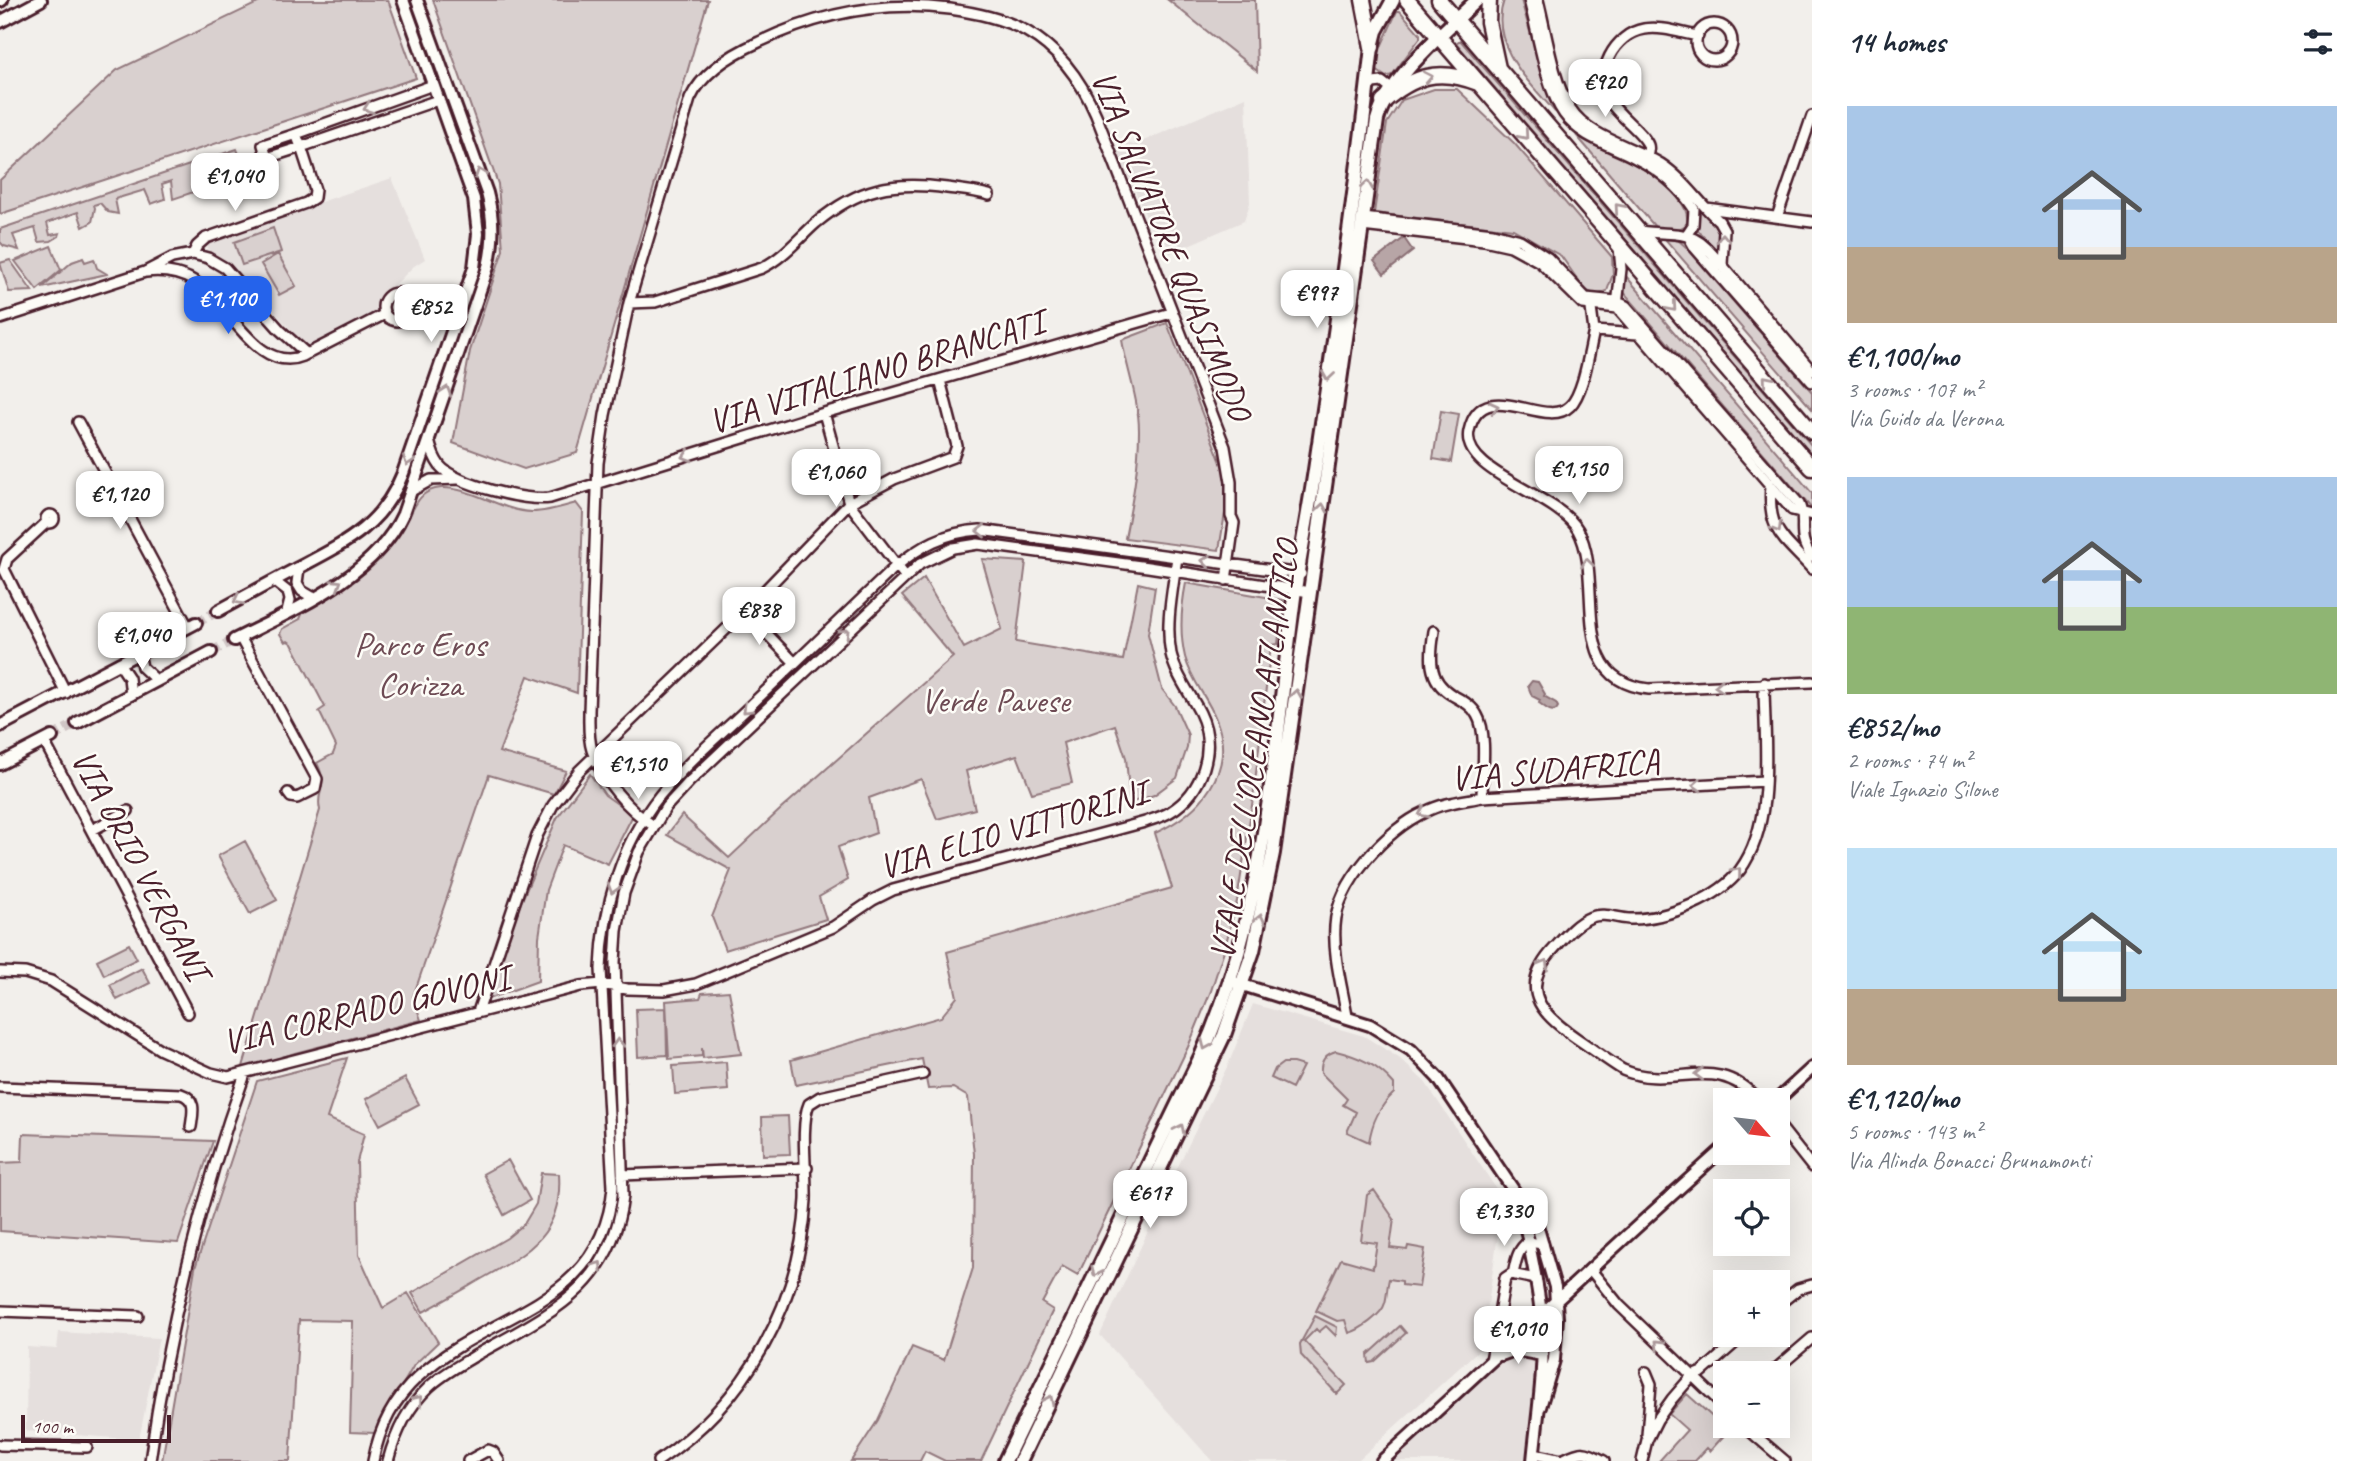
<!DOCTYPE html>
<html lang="en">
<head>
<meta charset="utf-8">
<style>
	:root { --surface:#fff; --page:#f2f2f3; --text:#1f2937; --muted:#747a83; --accent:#2563eb }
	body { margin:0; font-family:Caveat,sans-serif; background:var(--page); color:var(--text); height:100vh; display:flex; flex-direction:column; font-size:26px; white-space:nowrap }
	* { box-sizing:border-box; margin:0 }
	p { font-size:23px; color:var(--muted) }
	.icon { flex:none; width:38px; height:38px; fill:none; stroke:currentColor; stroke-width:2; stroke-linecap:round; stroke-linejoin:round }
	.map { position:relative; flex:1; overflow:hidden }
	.panel { display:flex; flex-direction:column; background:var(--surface); width:560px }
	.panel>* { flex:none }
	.needle { width:46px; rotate:118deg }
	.fabs { position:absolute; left:1713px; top:1088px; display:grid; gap:14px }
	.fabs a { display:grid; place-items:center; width:77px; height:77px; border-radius:0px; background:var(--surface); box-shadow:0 7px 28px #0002; font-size:35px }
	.scale { position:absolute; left:21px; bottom:18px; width:150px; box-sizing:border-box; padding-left:7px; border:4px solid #4a1f2b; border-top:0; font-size:19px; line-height:24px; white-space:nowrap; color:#4a1f2b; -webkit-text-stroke:5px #fdfcf7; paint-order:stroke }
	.price { position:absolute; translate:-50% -60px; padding:0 16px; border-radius:14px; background:#fff; color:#222; font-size:23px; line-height:46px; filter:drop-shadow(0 2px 4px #0008) }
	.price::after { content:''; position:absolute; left:50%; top:42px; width:21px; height:16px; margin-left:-10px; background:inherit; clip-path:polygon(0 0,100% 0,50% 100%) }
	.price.active { background:var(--accent); color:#fff }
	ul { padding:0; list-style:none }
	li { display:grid; align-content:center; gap:14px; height:371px; padding:0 35px }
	li span { display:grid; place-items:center; height:217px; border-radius:0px; color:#555 }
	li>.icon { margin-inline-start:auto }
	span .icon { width:126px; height:126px; fill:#fffc; stroke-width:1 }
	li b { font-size:30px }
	h2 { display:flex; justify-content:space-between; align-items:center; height:84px; padding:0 35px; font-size:30px }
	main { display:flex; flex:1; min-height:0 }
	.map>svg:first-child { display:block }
	.built { fill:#e5dfdd }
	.green { fill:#d9d0cf; stroke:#92787d; stroke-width:2 }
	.water { fill:#b7a5a6; stroke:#8b6f75; stroke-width:2 }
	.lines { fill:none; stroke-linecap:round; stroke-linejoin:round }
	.tertiary-tunnel { stroke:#d0c5c5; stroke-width:10; stroke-dasharray:10 5; stroke-linecap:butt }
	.minor-casing { stroke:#4a1f2b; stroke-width:14 }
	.tertiary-casing { stroke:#4a1f2b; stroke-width:16 }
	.secondary-casing { stroke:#4a1f2b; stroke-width:18 }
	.primary-casing { stroke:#4a1f2b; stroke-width:19 }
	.trunk-casing { stroke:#4a1f2b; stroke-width:19 }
	.minor { stroke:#fdfcf7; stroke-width:9 }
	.tertiary { stroke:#fdfcf7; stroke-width:10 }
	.secondary { stroke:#fdfcf7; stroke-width:12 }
	.primary { stroke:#fdfcf7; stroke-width:14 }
	.trunk { stroke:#fdfcf7; stroke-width:14 }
	.oneway { stroke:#ac999b }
	.labels { text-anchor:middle; stroke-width:5; stroke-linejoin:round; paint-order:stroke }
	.street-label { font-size:35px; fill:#4a1f2b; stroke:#fdfcf7 }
	.park-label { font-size:35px; fill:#6e4b54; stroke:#fdfcf7 }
</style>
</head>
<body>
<main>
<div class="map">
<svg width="1812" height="1461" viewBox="0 0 1812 1461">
	<rect width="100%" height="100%" fill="#f2efeb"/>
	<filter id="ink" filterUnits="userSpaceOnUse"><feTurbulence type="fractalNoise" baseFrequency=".0143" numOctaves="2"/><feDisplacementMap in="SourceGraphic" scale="14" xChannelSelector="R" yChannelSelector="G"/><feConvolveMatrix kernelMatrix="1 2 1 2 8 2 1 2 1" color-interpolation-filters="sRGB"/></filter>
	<g filter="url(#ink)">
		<path class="built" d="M1246,97L1250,203L1244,221L1170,253L1162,231L1151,228L1117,149L1123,142L1134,145Z
			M392,178L425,259L414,266L388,292L383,298L380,312L308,348L235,269L223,259L210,254L207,245L297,210Z
			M1253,1004L1364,1036L1399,1058L1425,1082L1503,1199L1482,1347L1357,1461H1212L1100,1335L1182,1158L1228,1065Z
			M59,1332L159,1338L139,1440L26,1431L27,1347L57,1349Z
			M1536,1358L1529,1461H1391L1498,1363Z"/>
		<path class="green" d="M264,0H388L416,78L0,214V180L117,70Z
			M433,0H708L577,453L524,469L453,443L470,351L503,250L498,184Z
			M1168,0H1255L1257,71Z
			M1504,0H1521L1549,99L1555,112C1529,82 1488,44 1504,0Z
			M1397,11H1400L1420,34V38L1392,75L1386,77L1376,70L1380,49Z
			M1460,40L1812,446V455L1456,43Z
			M1434,89H1457L1514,143L1612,257L1613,274L1607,291L1596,295L1585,290L1561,256L1513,229L1374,213L1387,123L1402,100Z
			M1576,135C1593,147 1611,151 1629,161C1648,170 1695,202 1686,225L1677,230L1656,228Z
			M237,149L247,174L173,199L171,181L162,184L165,199L151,204L145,190L115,199L118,214L108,212L100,203L94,205L95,208L92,222L83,227L78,212L47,223L50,235L60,233L59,236L51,241L39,242L35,228L13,235L19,250L4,246L0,242V229Z
			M1699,211L1704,213L1721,232L1717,253L1697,229Z
			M273,228L281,252L242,265L234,242Z
			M1665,239L1678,240L1686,247L1812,392V409Z
			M51,246L61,270L37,290L15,261Z
			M278,254L296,286L279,295L261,264Z
			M83,258L85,262L94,259L97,268L107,274L42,288L72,262Z
			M10,260L32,291L9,292L0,263Z
			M1625,275L1812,493V509L1628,297L1624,292Z
			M1167,323L1225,473L1226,507L1219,550L1125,538C1132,503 1139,466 1139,431C1139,400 1127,370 1122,340Z
			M1441,411L1459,414L1451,462L1433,459Z
			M441,488C472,487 501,511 532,512C547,512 562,507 576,503L583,512L577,693L528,676L499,752L566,771L554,794L489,775L413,997L421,1020L295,1053L242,1070L320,810C315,789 330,790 317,763L333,754L336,746L319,711L325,707L292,644L288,641L285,642L280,634L282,629L300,619L303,612C343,590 374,573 400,534C413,516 414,490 441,488Z
			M982,559L1026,562L1016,642L1123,660L1138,583L1155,587L1148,634L1162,689L1175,706L1188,735L1187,748L1177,778L1154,795L1130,803L1126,758L1115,725L1063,743L1072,783L1032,793L1017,755L966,771L975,809L937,819L921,779L869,798L876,833L838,847L848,880L819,897L826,919L725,950L712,917L731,870L667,835L682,815L729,858L781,809L953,657L902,596L924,578L964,648L1002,629Z
			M1186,583L1283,600L1278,644L1271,645L1253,799L1237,901L1225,947L1211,991L1188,1047L1078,1275L1062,1266L1042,1303L1053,1310L981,1461H945L925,1451L920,1461H851L878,1420L912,1347L944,1360L973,1268L974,1154L968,1097L953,1088L928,1089L922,1059L796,1085L791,1060L941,1017L957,997L947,952L1172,888L1155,833C1200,813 1237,771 1216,719C1207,697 1191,680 1185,657C1179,632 1181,608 1186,583Z
			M590,774L605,795L633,815L608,864L563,845L546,890L539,937L538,981L488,999L519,907L557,818Z
			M245,841L277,900L250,914L218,856Z
			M129,944L137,959L104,975L97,960Z
			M142,968L150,983L117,1000L110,985Z
			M729,991L741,1054L703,1058L702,1048V1056L669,1059L666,1001L700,998L702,993Z
			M666,1008L667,1055L638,1057L636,1009Z
			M1336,1051C1360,1057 1378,1065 1394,1084V1093C1379,1107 1372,1122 1369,1142L1347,1132L1356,1112L1343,1105L1347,1099L1321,1073C1320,1061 1325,1054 1336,1051Z
			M347,1058L327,1118L364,1134L357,1162L359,1255L383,1308L408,1293L438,1342L414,1365L375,1433L350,1432L353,1321L299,1320L290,1461H162L195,1268L257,1081Z
			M726,1062L728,1090L675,1094L673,1066Z
			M1283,1063H1293L1303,1066L1292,1088L1271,1078L1275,1069Z
			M405,1078L419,1104L380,1125L366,1099Z
			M788,1116L790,1154L763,1155L762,1117Z
			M23,1134L213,1141L178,1243L0,1231V1163L22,1162Z
			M508,1160L530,1200L504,1215L483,1174Z
			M541,1173L559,1174C563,1232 530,1252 485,1277C464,1289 444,1301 423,1312L412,1293L507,1238L524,1224L536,1204Z
			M1374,1190L1394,1219L1390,1248L1407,1250L1408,1246L1425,1249L1419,1287L1402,1285V1281L1389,1279C1387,1287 1387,1296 1385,1303C1382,1315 1360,1330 1349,1333L1345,1320L1337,1321L1316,1311L1341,1259L1373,1268L1377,1243L1361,1241L1367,1195Z
			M1315,1316L1337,1327L1336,1336L1326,1326L1319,1332L1316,1329L1304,1341L1346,1385L1337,1394L1301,1355L1300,1344Z
			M1400,1326L1406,1333L1374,1362L1369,1363L1368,1355Z
			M1687,1394L1728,1431L1710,1451L1707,1448L1695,1461H1659L1687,1430L1669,1414Z"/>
		<path class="water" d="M1404,238L1413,251L1384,274L1374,261Z
			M1532,681L1538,682L1545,694L1544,696L1556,703L1558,707L1556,710C1550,713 1544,706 1539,703L1540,700L1532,696L1528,686Z"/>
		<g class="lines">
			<path class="tertiary-tunnel" d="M196,623L218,611
				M211,652L234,640
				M52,737L77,723"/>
			<g class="minor-casing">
				<path id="minor" d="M1529,0C1538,33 1545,87 1564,114C1582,139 1612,145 1637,159C1659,170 1680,188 1694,209
					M1538,0C1546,31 1553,82 1570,108C1589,138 1633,146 1661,164C1684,179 1699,203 1719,221L1724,230L1722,265L1812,371
					M1696 42a18 18 0 1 1 36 0a18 18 0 1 1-36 0Z
					M433,85L296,134L301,147L438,100
					M1367,89L1373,83L1382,82L1391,89
					M1645,161C1647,156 1650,151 1648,145C1643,132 1618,116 1609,100C1594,73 1614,34 1644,29C1662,26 1681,33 1698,36
					M1706,208L1812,222
					M1694,209L1693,225L1687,234L1695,248L1812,382
					M1777,217L1812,116
					M1363,218L1493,233L1520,240L1548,258L1586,298L1616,301L1626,306L1799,504C1808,522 1795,536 1812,557
					M1362,226L1484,240L1511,246L1540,262L1583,304L1617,308L1771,486C1767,532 1784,538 1812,569
					M1640,231C1682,237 1693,226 1721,265
					M193,254L197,246L206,238L306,203L314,198L315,190L301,147L267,158L263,145L296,134
					M146,272C162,270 180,273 194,281C228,301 257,375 303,356L385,314
					M383 307a14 14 0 1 1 28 0a14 14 0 1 1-28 0Z
					M1590,301L1594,331
					M629,303L655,302L762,268C783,258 799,238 816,223C859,187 893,181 947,188C962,190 975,191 989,195
					M1617,306L1621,269L1619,247
					M0,319L145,272L172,258L193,254L208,258L225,268L280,330L307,354
					M233,319L256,301
					M1645,328L1638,334L1594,331C1589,351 1584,392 1570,406C1545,431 1482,373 1469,431C1460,473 1558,494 1578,530C1606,581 1564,680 1649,689L1812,682
					M824,413L849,503L905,576
					M78,422L188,627
					M429,440C431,449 434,458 440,466C455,484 526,502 550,498L824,413L1171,313
					M1771,486L1792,510L1812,515
					M411,491L431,480L458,479
					M46 519a4 4 0 1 1 8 0a4 4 0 1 1-8 0Z
					M47,522L7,559L4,569L66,693
					M299,568L297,583L302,591L314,598
					M274,581L288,592L290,600L287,612
					M745,611L795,663
					M1434,631C1430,656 1427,680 1452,695C1461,700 1472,705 1477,715C1488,733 1482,776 1482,797
					M240,637L317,779L315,789L297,798L291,797L288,793
					M139,653L142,667L157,681
					M119,663L129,678L131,695
					M44,741L188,1013
					M654,826C629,811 601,778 592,750C588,738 589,724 589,711L598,463L605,415L629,303L690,99C703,71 732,54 759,42C820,13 882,0 950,9C976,13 1002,18 1026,31C1060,50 1081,80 1096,115L1225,447L1231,482V516L1234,523L1226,580
					M92,830L128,811
					M0,972L25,973L51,981L161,1050L211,1073L228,1077L581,986L602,984L627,989L664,990L696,984L833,927L873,900L893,890L1145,822C1153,819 1162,817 1170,812C1203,792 1217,748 1200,713C1190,693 1176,676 1171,654C1165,623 1173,589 1177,557
					M478,1012L537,836L553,805L579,771L745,611L849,503L894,479L953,457L957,446L940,380
					M1347,1016C1342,987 1333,956 1335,926C1337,883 1387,829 1425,812C1442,803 1462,801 1482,797L1765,781
					M0,1087L181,1094C197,1099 193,1113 191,1127
					M1759,1101C1715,1050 1674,1092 1623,1070C1608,1061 1594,1050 1579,1040C1546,1017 1516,993 1551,952C1563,939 1574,924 1591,917C1605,912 1618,919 1632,919C1667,919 1719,898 1740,870C1776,821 1764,741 1764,683
					M1778,1124L1812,1167
					M622,1175L807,1168
					M1590,1269L1619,1305L1726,1408
					M1513,1274C1516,1261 1517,1250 1528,1242L1543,1244
					M1778,1305L1798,1289L1812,1285
					M0,1311L138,1316
					M1491,1361L1505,1278L1511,1274L1536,1279
					M1646,1372L1651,1384L1647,1435
					M1770,1374L1812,1338
					M1744,1426L1785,1461
					M0,1445L87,1447
					M1534,1454L1562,1460C1582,1450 1585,1450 1604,1461
					M150,1461C167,1333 201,1196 245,1074
					M373,1461C379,1429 394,1399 418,1377C490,1309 602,1309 613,1187L601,969C603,907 621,844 660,795C687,762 721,734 751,705C799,659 846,614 894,568C920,546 945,532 980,530L1301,574
					M388,1461C395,1434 408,1407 429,1387C444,1373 462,1364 478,1354C549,1314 612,1288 623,1196L615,962L617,931L624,893L639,852L666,807L689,782L920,564L953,548L978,544L1148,567L1310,592
					M468,1461L488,1450L493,1452L499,1461
					M658,1461C746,1403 800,1304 806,1200C807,1175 800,1124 809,1104L820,1097L923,1074
					M1642,1461L1647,1440L1657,1420L1672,1399L1692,1376L1702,1372L1744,1335"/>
			</g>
			<g class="tertiary-casing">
				<path id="tertiary" d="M0,1L2,0
					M0,22L41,0
					M218,611C244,597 269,583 294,570C343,544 382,527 403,473L474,268L478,234L474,199L403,0
					M234,640C293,610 374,577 403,514L488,267C494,241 494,219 487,193L417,0
					M77,723L211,652
					M0,726L196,623
					M0,764L52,737
					M1233,982L1370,1025L1411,1050L1438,1078L1537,1225L1555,1287L1557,1318L1554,1360L1540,1407
					M1776,1101L1812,1068
					M1522,1206C1528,1246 1540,1286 1542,1327C1545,1372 1537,1417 1533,1461
					M1501,1355L1515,1350L1542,1355
					M1382,1461C1497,1356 1610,1250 1726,1146"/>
			</g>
			<g class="secondary-casing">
				<path id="secondary" d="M1005,1461L1202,1054C1267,909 1274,746 1295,590C1301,550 1309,510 1315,470C1336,330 1356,188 1372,47L1376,31L1393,0
					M1020,1461L1224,1035L1253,951L1273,853L1377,120C1388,79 1446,30 1477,0"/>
			</g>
			<g class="primary-casing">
				<path id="primary" d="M1407,0L1812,468
					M1439,0L1812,432
					M1489,0L1488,22L1498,68
					M1383,102C1414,75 1439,68 1478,83"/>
			</g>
			<g class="trunk-casing">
				<path id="trunk" d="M1363,0L1372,47"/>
			</g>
			<use href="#minor" class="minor"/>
			<use href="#tertiary" class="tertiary"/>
			<use href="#secondary" class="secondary"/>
			<use href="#primary" class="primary"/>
			<use href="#trunk" class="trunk"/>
		</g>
		<defs><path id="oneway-chevron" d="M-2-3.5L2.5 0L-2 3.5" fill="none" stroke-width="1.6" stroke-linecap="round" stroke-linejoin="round" transform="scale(1.75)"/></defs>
		<g class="oneway">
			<use href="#oneway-chevron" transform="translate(1428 77) rotate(-11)"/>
			<use href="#oneway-chevron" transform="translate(368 108) rotate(160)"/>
			<use href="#oneway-chevron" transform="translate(1524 135) rotate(49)"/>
			<use href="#oneway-chevron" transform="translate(480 173) rotate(-110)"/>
			<use href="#oneway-chevron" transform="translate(1367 185) rotate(-82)"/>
			<use href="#oneway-chevron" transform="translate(1619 208) rotate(-131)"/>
			<use href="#oneway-chevron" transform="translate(1723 238) rotate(-92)"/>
			<use href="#oneway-chevron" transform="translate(1672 307) rotate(49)"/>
			<use href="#oneway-chevron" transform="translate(1328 376) rotate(98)"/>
			<use href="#oneway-chevron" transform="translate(1767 380) rotate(-131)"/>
			<use href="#oneway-chevron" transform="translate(446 391) rotate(-72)"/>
			<use href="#oneway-chevron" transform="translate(1494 407) rotate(-14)"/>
			<use href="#oneway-chevron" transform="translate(687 456) rotate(163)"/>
			<use href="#oneway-chevron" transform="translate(408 461) rotate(109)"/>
			<use href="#oneway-chevron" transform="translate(1322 508) rotate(-82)"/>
			<use href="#oneway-chevron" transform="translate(1777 528) rotate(59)"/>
			<use href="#oneway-chevron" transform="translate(981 531) rotate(-180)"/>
			<use href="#oneway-chevron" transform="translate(1206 561) rotate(-172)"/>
			<use href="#oneway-chevron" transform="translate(1587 563) rotate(-98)"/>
			<use href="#oneway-chevron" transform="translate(337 584) rotate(-32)"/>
			<use href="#oneway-chevron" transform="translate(238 600) rotate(152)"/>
			<use href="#oneway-chevron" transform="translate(845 633) rotate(-44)"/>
			<use href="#oneway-chevron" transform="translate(1719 686) rotate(177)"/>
			<use href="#oneway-chevron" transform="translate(1296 694) rotate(-82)"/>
			<use href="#oneway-chevron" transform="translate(747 709) rotate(136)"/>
			<use href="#oneway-chevron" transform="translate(1697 785) rotate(177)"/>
			<use href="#oneway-chevron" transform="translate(1423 813) rotate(154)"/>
			<use href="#oneway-chevron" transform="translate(1737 872) rotate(-51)"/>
			<use href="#oneway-chevron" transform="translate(613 889) rotate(107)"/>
			<use href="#oneway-chevron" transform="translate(1260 919) rotate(-77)"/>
			<use href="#oneway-chevron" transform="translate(1544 964) rotate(-59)"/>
			<use href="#oneway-chevron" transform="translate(618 1043) rotate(-92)"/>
			<use href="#oneway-chevron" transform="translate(1206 1045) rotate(114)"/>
			<use href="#oneway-chevron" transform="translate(1699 1074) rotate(179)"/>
			<use href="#oneway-chevron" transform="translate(1180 1129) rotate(-64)"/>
			<use href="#oneway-chevron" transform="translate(598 1266) rotate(-56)"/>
			<use href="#oneway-chevron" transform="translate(1096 1272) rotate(115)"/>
			<use href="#oneway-chevron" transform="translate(1659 1344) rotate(-135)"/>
			<use href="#oneway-chevron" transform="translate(418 1400) rotate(-51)"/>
			<use href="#oneway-chevron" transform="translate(1049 1400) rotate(-64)"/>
		</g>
	</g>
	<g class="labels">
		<g class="street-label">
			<text transform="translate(1172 245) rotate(68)" y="12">VIA SALVATORE QUASIMODO</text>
			<text transform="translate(876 371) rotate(-17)" y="12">VIA VITALIANO BRANCATI</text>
			<text transform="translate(1254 750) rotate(-81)" y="12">VIALE DELL'OCEANO ATLANTICO</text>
			<text transform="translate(1555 769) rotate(-5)" y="12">VIA SUDAFRICA</text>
			<text transform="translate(1013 829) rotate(-16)" y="12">VIA ELIO VITTORINI</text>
			<text transform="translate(141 864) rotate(62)" y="12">VIA ORIO VERGANI</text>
			<text transform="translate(366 1009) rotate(-13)" y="12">VIA CORRADO GOVONI</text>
		</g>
		<g class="park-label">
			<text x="420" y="656">Parco Eros<tspan x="420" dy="40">Corizza</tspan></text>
			<text x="995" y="712">Verde Pavese</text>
		</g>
	</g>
</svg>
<div class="fabs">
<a><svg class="needle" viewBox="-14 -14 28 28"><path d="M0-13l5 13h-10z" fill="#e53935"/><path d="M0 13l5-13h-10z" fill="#747a83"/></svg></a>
<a><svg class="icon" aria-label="locate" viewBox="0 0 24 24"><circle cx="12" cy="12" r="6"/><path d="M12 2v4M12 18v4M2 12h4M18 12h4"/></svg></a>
<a>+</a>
<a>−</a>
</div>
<div class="scale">100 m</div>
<b class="price" style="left:1605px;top:119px">€920</b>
<b class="price" style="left:235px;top:213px">€1,040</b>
<b class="price" style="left:1317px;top:330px">€997</b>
<b class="price active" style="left:228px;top:336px">€1,100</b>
<b class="price" style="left:431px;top:344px">€852</b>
<b class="price" style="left:1579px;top:506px">€1,150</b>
<b class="price" style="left:836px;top:509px">€1,060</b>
<b class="price" style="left:120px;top:531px">€1,120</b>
<b class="price" style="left:759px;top:647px">€838</b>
<b class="price" style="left:142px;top:672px">€1,040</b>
<b class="price" style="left:638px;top:801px">€1,510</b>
<b class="price" style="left:1150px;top:1230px">€617</b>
<b class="price" style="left:1504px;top:1248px">€1,330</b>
<b class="price" style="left:1518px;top:1366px">€1,010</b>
</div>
<section class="panel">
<h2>14 homes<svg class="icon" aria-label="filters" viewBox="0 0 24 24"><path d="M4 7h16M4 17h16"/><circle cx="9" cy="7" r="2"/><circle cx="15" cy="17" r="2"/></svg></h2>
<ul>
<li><span style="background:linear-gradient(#a9c7e8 65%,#b9a48a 0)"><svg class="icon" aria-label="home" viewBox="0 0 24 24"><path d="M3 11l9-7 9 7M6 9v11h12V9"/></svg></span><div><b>€1,100/mo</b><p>3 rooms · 107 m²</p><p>Via Guido da Verona</p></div></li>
<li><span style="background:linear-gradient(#a9c7e8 60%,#8fb573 0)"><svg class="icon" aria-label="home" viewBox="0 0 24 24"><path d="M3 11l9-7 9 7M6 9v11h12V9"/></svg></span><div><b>€852/mo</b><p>2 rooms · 74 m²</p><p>Viale Ignazio Silone</p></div></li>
<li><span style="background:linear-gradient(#bfe0f5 65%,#b9a48a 0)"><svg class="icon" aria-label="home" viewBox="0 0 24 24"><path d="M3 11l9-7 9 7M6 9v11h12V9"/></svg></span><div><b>€1,120/mo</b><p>5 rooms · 143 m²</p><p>Via Alinda Bonacci Brunamonti</p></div></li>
</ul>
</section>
</main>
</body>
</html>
